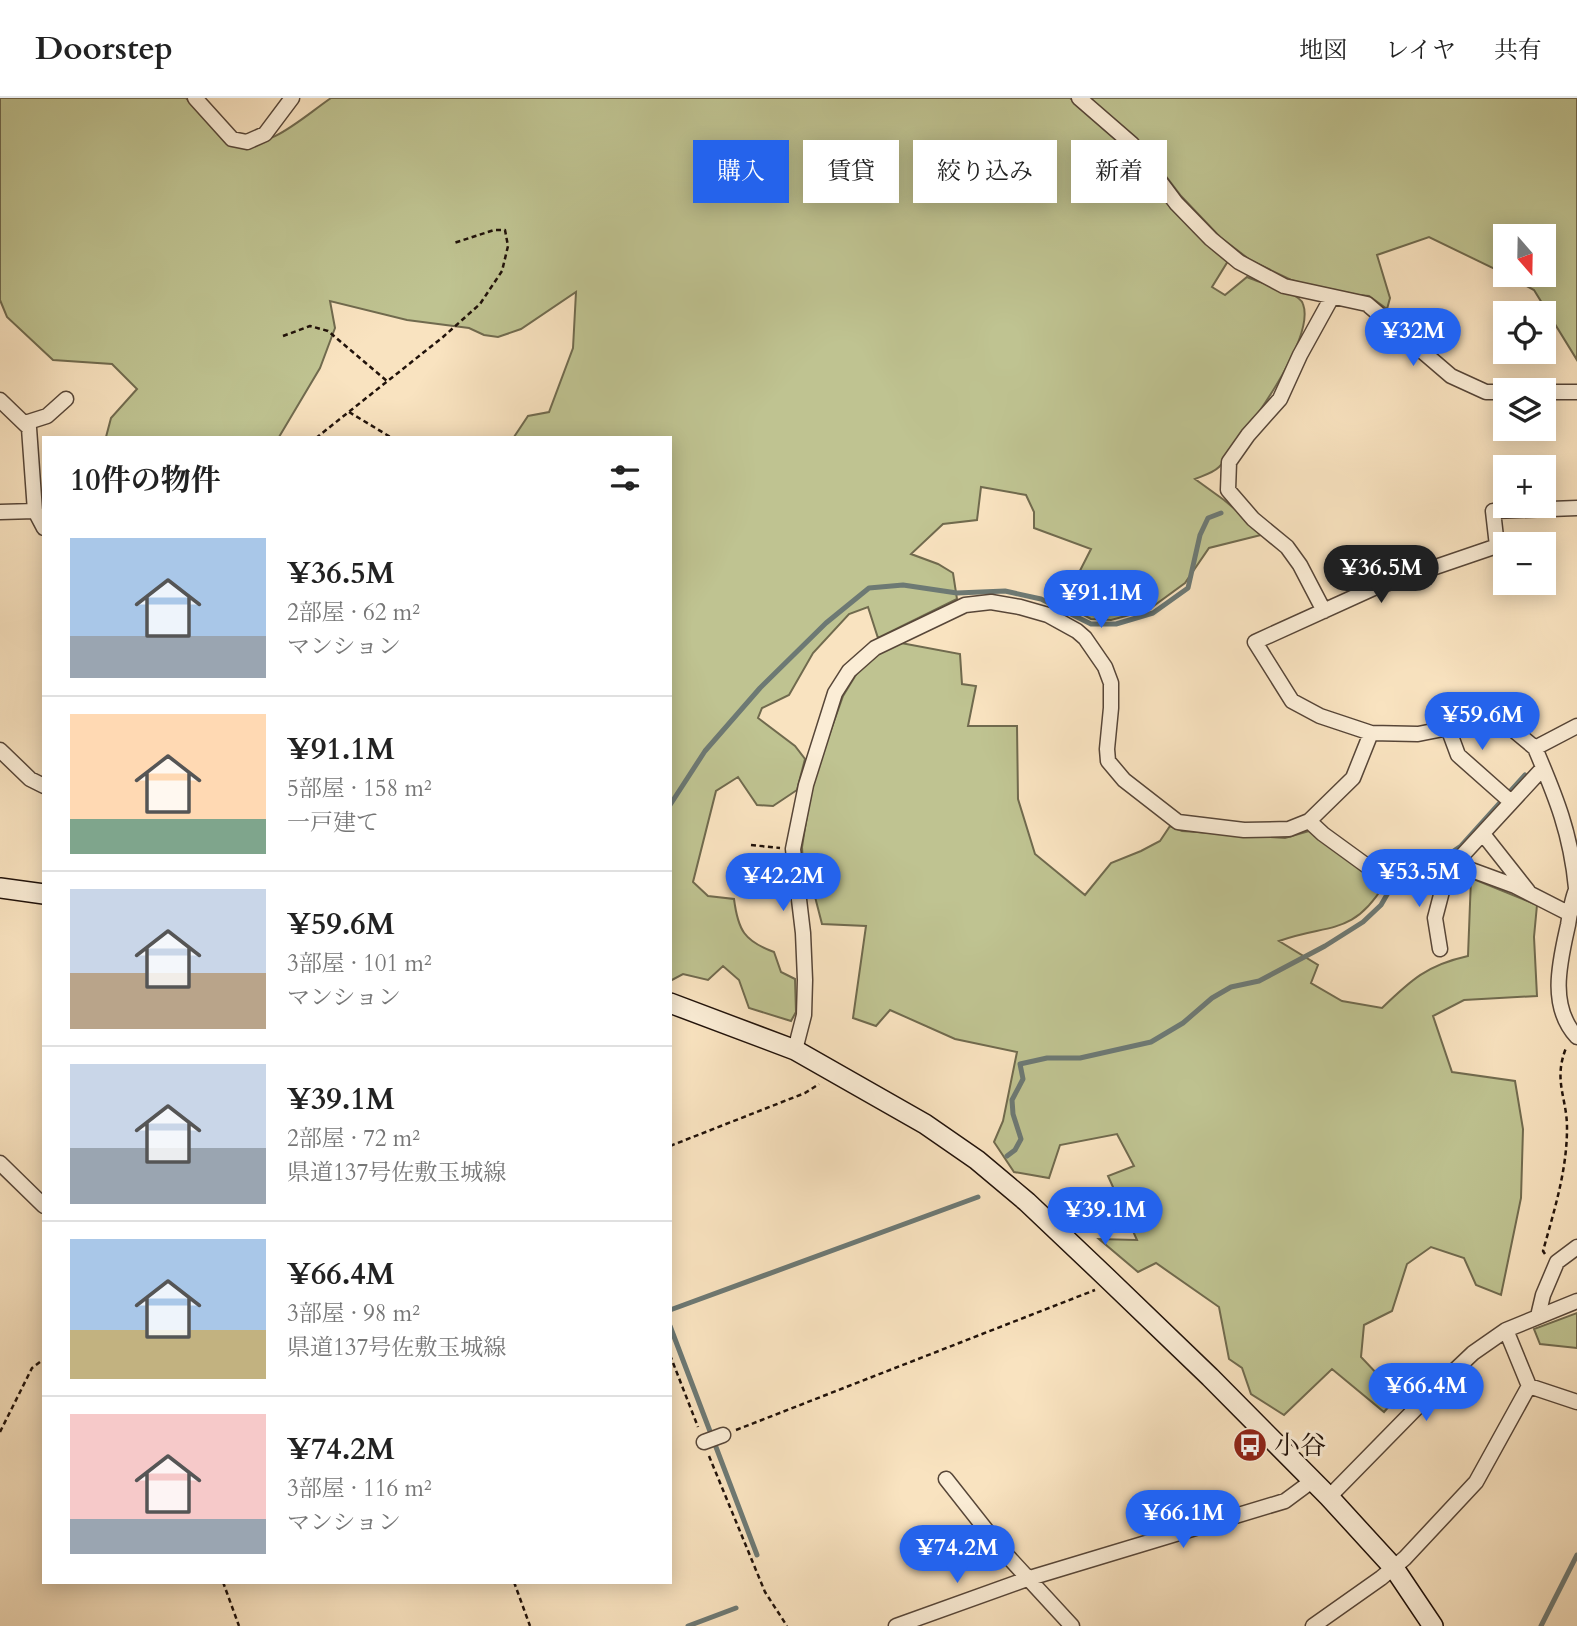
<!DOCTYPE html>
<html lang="ja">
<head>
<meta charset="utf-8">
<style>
	:root { --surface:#fff; --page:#f2f2f2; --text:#222; --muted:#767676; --line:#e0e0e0; --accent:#2563eb }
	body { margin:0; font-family:Cardo,"Noto Serif JP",serif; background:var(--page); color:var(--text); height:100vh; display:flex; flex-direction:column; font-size:26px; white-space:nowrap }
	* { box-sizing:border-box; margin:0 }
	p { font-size:23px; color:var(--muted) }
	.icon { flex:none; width:38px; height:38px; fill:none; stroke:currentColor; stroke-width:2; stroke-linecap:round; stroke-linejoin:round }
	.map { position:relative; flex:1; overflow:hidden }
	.side { position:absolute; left:42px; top:338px; width:630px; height:1148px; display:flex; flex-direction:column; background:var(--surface); border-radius:0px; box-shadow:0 4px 18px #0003 }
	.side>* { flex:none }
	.banner { position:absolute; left:693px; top:42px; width:665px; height:63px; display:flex; gap:14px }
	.needle { width:46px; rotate:160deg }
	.tools { position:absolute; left:1493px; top:126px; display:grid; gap:14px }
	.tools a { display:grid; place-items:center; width:63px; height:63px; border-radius:0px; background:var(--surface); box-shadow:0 4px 18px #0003; font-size:35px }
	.price { position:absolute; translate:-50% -60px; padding:0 16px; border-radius:24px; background:var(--accent); color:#fff; font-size:23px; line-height:46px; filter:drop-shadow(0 2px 4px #0008) }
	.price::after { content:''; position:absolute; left:50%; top:42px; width:21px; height:16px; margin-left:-10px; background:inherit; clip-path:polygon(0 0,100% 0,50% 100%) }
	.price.current { background:#222; color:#fff }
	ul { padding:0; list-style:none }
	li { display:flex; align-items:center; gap:21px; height:175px; padding:0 28px }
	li+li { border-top:2px solid var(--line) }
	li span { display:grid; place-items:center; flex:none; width:196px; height:140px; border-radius:0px; color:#555 }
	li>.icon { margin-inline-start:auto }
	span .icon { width:84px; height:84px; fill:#fffc; stroke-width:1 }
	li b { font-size:30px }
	h2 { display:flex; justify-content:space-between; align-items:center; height:84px; padding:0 28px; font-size:30px }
	.chip { padding:0 24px; border-radius:0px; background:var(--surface); box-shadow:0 4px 18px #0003; font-size:24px; line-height:63px }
	.chip.current { background:var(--accent); color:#fff }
	header { display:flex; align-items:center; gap:42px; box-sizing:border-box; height:98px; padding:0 35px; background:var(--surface); border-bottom:2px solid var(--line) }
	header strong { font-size:33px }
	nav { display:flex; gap:38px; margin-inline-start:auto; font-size:24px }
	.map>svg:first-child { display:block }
	.green { fill:#bfc391; stroke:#706a4e; stroke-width:2 }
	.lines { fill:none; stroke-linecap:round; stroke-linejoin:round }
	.stream { stroke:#6d7974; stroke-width:5 }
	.street-casing { stroke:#574638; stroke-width:17 }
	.secondary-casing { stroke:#21120a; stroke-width:22 }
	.path { stroke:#21120a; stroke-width:2.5; stroke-dasharray:5 3.5; stroke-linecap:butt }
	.street { stroke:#fbedd6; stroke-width:14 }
	.secondary { stroke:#fbedd6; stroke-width:19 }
	.labels { text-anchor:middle; stroke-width:6; stroke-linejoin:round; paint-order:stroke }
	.poi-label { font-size:26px; fill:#21120a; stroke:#fbedd6; text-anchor:start }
</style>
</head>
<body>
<header>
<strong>Doorstep</strong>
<nav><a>地図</a><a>レイヤ</a><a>共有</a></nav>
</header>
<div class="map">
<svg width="1577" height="1528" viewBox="0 0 1577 1528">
	<rect width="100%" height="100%" fill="#f9e3c0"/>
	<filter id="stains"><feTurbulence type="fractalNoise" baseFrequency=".00286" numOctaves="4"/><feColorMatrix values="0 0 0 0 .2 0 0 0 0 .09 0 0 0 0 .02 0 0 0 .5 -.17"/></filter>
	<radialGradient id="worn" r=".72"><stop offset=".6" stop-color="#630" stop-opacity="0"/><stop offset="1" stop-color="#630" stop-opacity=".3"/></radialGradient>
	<path class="green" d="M0,0H186L230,48C272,50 298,23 331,0H1070L1130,53L1228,163L1212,189L1225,197L1247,179C1260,185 1299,194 1303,206C1315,238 1257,318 1238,343C1232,351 1226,362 1219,369C1213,375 1202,378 1195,381L1224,402L1265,436L1209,450L1185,485L1148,512L1111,522L1091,521L1063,506L1091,451L1034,430V414L1026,397L981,389L977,422L943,426L911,456L938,466L953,475L957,501L878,540L868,509L849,516L813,555L789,597L762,610L758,620L795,648L805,661L797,692L773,708L757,707L738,679L716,693L693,784L708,798L734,801C738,832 744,843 774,854L781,874L795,881L796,914L791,923L749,910L739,882L723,868L708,882L683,876L670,883V340L514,339L528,318L549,314L573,250L576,194L521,231L498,239L484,237L469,230L407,222L330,203L335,230L320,270L279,339H106L111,320L137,291L112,266L53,262L7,219L0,202Z
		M1089,0H1577V262L1534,192L1506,177H1544V138H1505V176L1429,139L1377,157L1390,200L1387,211L1369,198L1336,195L1291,182L1250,162L1220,139L1181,98L1139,43Z
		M901,545L960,556L962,586L976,588L968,628H1017L1018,701L1035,756L1085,797L1111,765L1141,753L1160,743L1170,728L1182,733L1285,740L1309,733L1384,787C1352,839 1328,825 1279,843L1318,867L1311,885L1342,903L1382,910C1411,882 1427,867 1468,858L1471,780L1537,807L1534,839L1537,898L1464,902L1433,918L1452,974L1515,983L1523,1031L1521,1100L1501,1197L1476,1187L1464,1160L1431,1149L1407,1166L1392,1213L1364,1227L1361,1259L1380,1279L1412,1282L1384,1314L1332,1271L1284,1317L1251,1296L1242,1270L1229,1261L1219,1209L1156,1165L1138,1174L1099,1141L1137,1142L1108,1078L1134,1068L1117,1036L1060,1047L1049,1080L1014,1074L994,1044L1003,1023L1017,954L955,941L890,912L876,928L853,920L866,828L822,826L813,791L804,785L802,749L812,685L843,598L857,575L880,553Z
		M1577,1215V1250L1540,1246L1534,1231Z"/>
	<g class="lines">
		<path class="stream" d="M670,707L705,653L760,590L826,525L869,490L903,487L957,495L1005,493L1041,501L1091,526H1116L1153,515L1188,490L1200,437L1208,420L1221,415
			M1007,1058L1015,1052L1021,1041L1013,1016L1012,1002L1023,981L1020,966L1047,960H1080L1151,944L1183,925L1212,900L1231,889L1259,883L1325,848L1363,824L1381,807L1400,774L1439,763L1461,748L1525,677
			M670,1212L978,1099
			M670,1228L757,1457
			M688,1528L736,1510
			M1541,1528L1577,1457"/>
		<g class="street-casing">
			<path id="street" d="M195,0L232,41L247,44L265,36L292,0
				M1079,0L1132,46L1176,105L1211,141L1239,164L1284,188L1367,206L1451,278L1486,294H1505
				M1544,294H1577
				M0,302L29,330L35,413L44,430
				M25,325L47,318L66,301
				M1577,410L1493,413L1497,448L1374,490L1255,544L1292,603L1320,618L1371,635L1418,636L1499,620L1535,650L1577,628
				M0,414L35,413
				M1324,513L1300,467L1287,449L1253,421L1228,392L1229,364L1248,337L1280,301L1300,257L1332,199
				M1448,630L1458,657L1511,704
				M1535,650C1556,699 1571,736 1576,790
				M0,652L30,681L44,688
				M1309,723L1323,736L1367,768L1398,785L1420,784L1447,774L1543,670
				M1483,736L1528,793
				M1455,766L1515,788L1570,816
				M1577,790C1572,799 1570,815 1568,827C1560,863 1548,908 1577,939
				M1440,851L1435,820L1447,774
				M795,952L804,917L805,882L803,835L793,751L806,687L835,595L849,573L875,550L965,507L991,504L1020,509L1048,517L1077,533L1085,540L1105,569L1111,585V610L1107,651L1108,663L1124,682L1178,724L1244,732L1289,731L1309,723L1353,680L1371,635
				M0,1065L44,1108
				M1538,1218L1543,1197L1557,1164L1577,1149
				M1506,1232L1529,1288L1577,1304
				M704,1344L723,1337
				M946,1381L1002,1452L1072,1528
				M1329,1399L1433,1293L1473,1255L1506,1232L1577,1203
				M896,1528L1030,1480L1285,1403L1312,1383
				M1313,1528L1381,1480L1405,1460L1476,1384L1529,1288"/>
		</g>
		<g class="secondary-casing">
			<path id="secondary" d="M0,790L44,796
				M670,905L795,952L925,1026L977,1062L1027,1104L1106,1179L1210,1279L1329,1399L1394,1470L1433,1528"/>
		</g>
		<path class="path" d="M283,238L310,228L328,233L388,284
			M349,314L392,340
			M316,340L443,239L480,206L502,173L508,148L505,132H494L454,145
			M751,747L780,750
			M670,1048L805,995L819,986
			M1545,1156L1543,1153C1554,1113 1567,1073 1567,1030C1567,999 1553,983 1566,950
			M670,1257L698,1329
			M736,1332L1095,1192
			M0,1334L32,1270L44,1261
			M709,1358L765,1494L787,1528
			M223,1484L239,1528
			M514,1484L530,1528"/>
		<use href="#street" class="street"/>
		<use href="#secondary" class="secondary"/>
	</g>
	<defs>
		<g id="bus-disc" transform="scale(1.75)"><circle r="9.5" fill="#8f2418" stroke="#fbedd6"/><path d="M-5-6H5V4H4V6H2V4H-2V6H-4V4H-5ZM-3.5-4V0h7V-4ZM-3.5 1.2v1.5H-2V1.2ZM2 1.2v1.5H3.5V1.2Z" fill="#fff"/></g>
	</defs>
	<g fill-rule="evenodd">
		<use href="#bus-disc" x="1250" y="1347"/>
	</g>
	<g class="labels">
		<g class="poi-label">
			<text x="1274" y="1356">小谷</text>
		</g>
	</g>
	<rect width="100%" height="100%" filter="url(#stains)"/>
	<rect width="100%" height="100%" fill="url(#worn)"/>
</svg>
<div class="tools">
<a><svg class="needle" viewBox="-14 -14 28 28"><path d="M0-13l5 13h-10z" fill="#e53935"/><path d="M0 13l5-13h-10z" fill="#767676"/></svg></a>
<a><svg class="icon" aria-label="locate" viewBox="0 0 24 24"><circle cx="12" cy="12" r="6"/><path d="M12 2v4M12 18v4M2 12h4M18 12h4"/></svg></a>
<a><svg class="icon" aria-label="layers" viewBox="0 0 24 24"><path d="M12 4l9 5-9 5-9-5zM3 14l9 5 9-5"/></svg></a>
<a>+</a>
<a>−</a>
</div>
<b class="price" style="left:1413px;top:270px">¥32M</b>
<b class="price current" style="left:1381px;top:507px">¥36.5M</b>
<b class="price" style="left:1101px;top:532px">¥91.1M</b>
<b class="price" style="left:1482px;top:654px">¥59.6M</b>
<b class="price" style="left:1419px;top:811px">¥53.5M</b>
<b class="price" style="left:783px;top:815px">¥42.2M</b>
<b class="price" style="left:1105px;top:1149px">¥39.1M</b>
<b class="price" style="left:1426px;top:1325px">¥66.4M</b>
<b class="price" style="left:1183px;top:1452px">¥66.1M</b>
<b class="price" style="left:957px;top:1487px">¥74.2M</b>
<div class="banner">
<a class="chip current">購入</a>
<a class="chip">賃貸</a>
<a class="chip">絞り込み</a>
<a class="chip">新着</a>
</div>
<section class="side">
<h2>10件の物件<svg class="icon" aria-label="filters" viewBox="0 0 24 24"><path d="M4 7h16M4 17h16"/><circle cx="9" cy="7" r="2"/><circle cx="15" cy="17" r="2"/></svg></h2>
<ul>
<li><span style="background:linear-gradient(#a9c7e8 70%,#9aa5b1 0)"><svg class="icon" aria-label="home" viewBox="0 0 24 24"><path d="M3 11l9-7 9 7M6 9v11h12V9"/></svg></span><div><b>¥36.5M</b><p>2部屋 · 62 m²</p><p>マンション</p></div></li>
<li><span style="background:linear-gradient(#ffd9b3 75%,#7fa58c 0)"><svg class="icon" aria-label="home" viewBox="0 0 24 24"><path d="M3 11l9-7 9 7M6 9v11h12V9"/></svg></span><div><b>¥91.1M</b><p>5部屋 · 158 m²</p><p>一戸建て</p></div></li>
<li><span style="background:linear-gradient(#c9d6e8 60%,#b9a48a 0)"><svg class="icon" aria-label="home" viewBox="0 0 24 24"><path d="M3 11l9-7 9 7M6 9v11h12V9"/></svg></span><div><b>¥59.6M</b><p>3部屋 · 101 m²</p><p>マンション</p></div></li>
<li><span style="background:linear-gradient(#c9d6e8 60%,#9aa5b1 0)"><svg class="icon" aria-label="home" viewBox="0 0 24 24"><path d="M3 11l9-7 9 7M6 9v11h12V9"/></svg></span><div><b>¥39.1M</b><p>2部屋 · 72 m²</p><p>県道137号佐敷玉城線</p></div></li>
<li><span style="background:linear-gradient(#a9c7e8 65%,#c2b280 0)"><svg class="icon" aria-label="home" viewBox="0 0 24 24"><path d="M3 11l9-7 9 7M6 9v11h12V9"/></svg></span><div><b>¥66.4M</b><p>3部屋 · 98 m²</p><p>県道137号佐敷玉城線</p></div></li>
<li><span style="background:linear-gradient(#f6c9c9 75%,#9aa5b1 0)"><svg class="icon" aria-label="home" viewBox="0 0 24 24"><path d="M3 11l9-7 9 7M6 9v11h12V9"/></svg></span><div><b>¥74.2M</b><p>3部屋 · 116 m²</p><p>マンション</p></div></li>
</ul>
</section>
</div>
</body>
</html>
